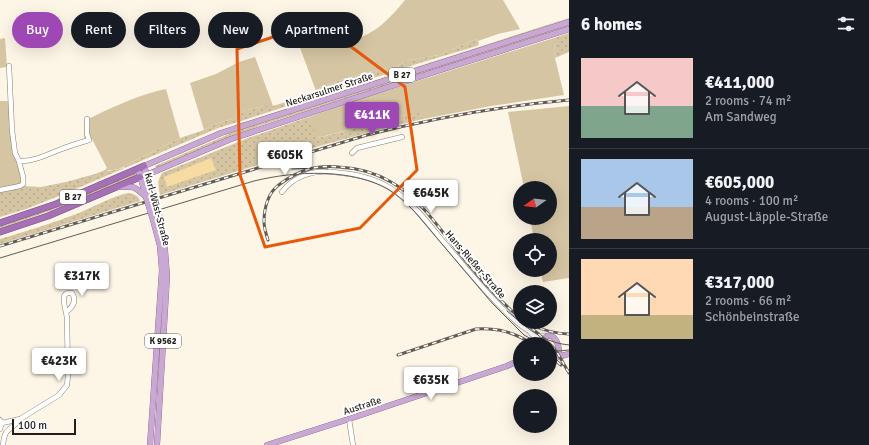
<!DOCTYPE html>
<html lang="en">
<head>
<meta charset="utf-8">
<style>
	:root { --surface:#171b24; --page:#20242c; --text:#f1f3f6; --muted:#9ea1a6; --line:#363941; --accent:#9e48b6 }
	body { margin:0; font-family:Signika,sans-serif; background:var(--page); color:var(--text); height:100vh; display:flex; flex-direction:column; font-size:15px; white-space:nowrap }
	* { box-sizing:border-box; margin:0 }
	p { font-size:13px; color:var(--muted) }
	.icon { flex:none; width:22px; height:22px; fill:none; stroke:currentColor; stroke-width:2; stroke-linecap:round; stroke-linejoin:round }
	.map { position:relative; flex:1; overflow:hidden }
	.drawer { display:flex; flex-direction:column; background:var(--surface); width:300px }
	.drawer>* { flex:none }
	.guide { position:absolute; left:12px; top:12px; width:380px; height:36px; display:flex; gap:8px }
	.needle { width:26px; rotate:256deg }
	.controls { position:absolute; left:513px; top:181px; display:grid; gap:8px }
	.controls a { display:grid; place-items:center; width:44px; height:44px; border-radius:50%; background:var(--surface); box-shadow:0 4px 16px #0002; font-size:20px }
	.scale { position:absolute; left:12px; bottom:10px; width:64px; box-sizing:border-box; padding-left:4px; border:2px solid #221f1a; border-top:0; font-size:11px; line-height:14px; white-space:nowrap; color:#221f1a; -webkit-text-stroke:3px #fff; paint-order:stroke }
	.price { position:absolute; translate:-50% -34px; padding:0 9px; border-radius:4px; background:#fff; color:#222; font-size:13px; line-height:26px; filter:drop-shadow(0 1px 2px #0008) }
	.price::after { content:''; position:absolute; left:50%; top:24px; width:12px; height:9px; margin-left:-6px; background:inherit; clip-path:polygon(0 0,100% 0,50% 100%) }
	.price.active { background:var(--accent); color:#fff }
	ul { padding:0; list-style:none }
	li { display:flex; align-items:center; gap:12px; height:100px; padding:0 12px }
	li+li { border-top:1px solid var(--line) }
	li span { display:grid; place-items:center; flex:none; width:112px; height:80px; border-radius:0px; color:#555 }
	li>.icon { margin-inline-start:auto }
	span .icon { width:48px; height:48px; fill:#fffc; stroke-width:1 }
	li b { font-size:17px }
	h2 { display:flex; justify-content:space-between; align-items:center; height:48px; padding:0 12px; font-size:17px }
	.tag { padding:0 14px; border-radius:18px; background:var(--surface); box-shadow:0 4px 16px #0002; font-size:14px; line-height:36px }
	.tag.active { background:var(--accent); color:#fff }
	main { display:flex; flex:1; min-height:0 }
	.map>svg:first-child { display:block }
	.grass { fill:url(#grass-dots) }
	.green { fill:#d5c5a3 }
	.water { fill:#f6dca3 }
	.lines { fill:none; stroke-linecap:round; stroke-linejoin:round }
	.minor-casing { stroke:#868072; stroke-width:5.5 }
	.major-casing { stroke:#77547f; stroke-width:6 }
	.highway-casing { stroke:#77547f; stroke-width:7 }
	.minor { stroke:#fff; stroke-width:4.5 }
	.major { stroke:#c9a9d3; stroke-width:5.5 }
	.highway { stroke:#a570b5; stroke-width:6 }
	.tram { stroke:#615d55; stroke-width:1 }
	.rail-casing { stroke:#615d55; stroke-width:3 }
	.rail { stroke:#fff; stroke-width:1.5; stroke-dasharray:4.5; stroke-linecap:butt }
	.major-bridge-casing { stroke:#77547f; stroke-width:6; stroke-linecap:butt }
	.major-bridge { stroke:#c9a9d3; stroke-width:5.5 }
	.marked { fill:none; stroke:#e8590c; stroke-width:3; stroke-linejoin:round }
	.labels { text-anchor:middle; stroke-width:4; stroke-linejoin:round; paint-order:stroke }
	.shield { fill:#fff; stroke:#64625f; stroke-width:1 }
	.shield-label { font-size:9px; font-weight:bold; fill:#221f1a }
	.street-label { font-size:10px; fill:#221f1a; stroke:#fff }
</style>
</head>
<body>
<main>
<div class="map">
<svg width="569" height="445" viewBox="0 0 569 445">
	<defs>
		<pattern id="grass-dots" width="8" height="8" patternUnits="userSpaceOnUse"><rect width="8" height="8" fill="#d5c5a3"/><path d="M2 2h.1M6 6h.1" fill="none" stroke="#b7a98c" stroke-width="1.8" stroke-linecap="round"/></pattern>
	</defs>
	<rect width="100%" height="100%" fill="#fdf5e6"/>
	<path class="grass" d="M569,18V19L235,126V125Z
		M569,24V26L259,126L230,137L156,168L155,166L236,131Z
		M569,33V52L555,58L554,38Z
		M476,39L478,41L479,44L477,46L423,62L241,121L218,128L64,194L26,209L0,217V192L22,186L41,187L66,182L95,174L105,170L109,171L123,168L128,164L180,138L204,130L215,124L235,118L244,111L263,106H273L292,100L316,91L323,86L363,73L394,67L410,60L439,55Z
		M418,110L423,119L378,130L323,145L160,195C158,185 157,182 162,173L248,138L309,117L318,138L401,116Z
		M134,174H137V175C92,195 47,213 0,228V226L63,204Z
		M128,193C134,194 138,195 140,201L0,244V239C27,231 53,223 79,213C95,206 111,197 128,193Z"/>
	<path class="green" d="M405,0H503L520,29L498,34L478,41L476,39L439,55L410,60L394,67L363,73L323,86L316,91L299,45C313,42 326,43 339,42C371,39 386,23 405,0Z
		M5,38L7,67L0,68V39Z
		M554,38L555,58L564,95L491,106L423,119L418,111L401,116L317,138L309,117L351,102Z
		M255,57L273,106H263L244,111L235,118L215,124L204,130L190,83L216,74L239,62Z
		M166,89L180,138L128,164C122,169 112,171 105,170L107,168L92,139L85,142C83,136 85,128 84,121C111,108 137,95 166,89Z
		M0,101H10L17,161L21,175L22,186L0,192Z
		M569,106V278L543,282L540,270H550V240H534L530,218H550V188H524L508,112Z"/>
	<path class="water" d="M211,158L216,170L167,187L164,177Z"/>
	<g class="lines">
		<g class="minor-casing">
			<path id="minor" d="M9,66L12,130L15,153L19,161
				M352,153L357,148L402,137
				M0,190L20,186L23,184C25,177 20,169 19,161C33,162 46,155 59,150C69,146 79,143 89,140L87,134V119
				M282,192C293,176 314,170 333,172C353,174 373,177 390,188C411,201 426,220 441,239C461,262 480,286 501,307C514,320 527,334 546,337
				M530,332L537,340L538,344
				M349,419L353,445
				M0,420L2,423L0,429
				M2,423L20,419L25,416L59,395L67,385L68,376L67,318C66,310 63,304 64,296C66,293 68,292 72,293C77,301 73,307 66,312
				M3,445C5,425 11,432 20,419"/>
		</g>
		<g class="major-casing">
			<path id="major" d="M138,169L146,196
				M144,176L231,139L431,73L569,29
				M118,187C135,186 134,186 146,197
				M153,194L144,166L221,133L569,22
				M539,344C553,319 569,358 550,361
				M561,356L569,354
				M150,445L162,270L160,246L153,220
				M157,445L167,276L164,238L160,218
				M267,445L349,419L507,366L520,360"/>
		</g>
		<g class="highway-casing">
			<path id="highway" d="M0,223L56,204L144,166
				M0,232L48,216L140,177"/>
		</g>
		<use href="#minor" class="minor"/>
		<use href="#major" class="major"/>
		<use href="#highway" class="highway"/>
		<path class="tram" d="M292,169L315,168L328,169
			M0,258L254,181C295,171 350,168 388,189C398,195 406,203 414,211L492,303L524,335L540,344
			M507,311L520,322
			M520,322C536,335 549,343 569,345
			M550,349L559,351L569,350"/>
		<g class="rail-casing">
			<path id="rail" d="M411,194L423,199L434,200
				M268,240C266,234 264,228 264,222C264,208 268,192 280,184C299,170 315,165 339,167C357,168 376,173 391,182C418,197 437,225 456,249C476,273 496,298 520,318
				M0,246L367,135C434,118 501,106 569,100
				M525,322L552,346L558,354L569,373
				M532,325C543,330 556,334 569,334
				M398,355L476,329C498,328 514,332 532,344
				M550,356L561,365"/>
		</g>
		<use href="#rail" class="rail"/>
		<g class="major-bridge-casing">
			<path id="major-bridge" d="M153,194L160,218
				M146,197L153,220"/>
		</g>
		<use href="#major-bridge" class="major-bridge"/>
	</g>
	<path class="marked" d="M318,22L405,87L417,170L360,228L265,247L240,175L237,49Z"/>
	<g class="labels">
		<g class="shield">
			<rect x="389" y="68" width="26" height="14" rx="3"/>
			<rect x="60" y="190" width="26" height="14" rx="3"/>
			<rect x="145" y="334" width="36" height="14" rx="3"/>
		</g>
		<g class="shield-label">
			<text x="402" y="78">B 27</text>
			<text x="73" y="200">B 27</text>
			<text x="163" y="344">K 9562</text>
		</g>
		<g class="street-label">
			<text transform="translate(329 89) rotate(-18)" y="4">Neckarsulmer Straße</text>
			<text transform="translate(158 209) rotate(75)" y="4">Karl-Wüst-Straße</text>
			<text transform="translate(476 264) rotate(49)" y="4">Hans-Rießer-Straße</text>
			<text transform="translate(362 405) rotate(-18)" y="4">Austraße</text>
		</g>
	</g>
</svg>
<div class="controls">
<a><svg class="needle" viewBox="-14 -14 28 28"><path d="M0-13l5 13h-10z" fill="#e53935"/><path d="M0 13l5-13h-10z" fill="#9ea1a6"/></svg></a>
<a><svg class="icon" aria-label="locate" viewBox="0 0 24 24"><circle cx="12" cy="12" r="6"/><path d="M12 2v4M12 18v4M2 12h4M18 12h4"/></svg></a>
<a><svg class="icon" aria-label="layers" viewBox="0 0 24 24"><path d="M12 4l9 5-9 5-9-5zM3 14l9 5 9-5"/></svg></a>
<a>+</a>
<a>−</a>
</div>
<div class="scale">100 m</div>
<b class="price active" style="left:372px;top:136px">€411K</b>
<b class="price" style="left:285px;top:176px">€605K</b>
<b class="price" style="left:431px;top:214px">€645K</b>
<b class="price" style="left:82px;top:297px">€317K</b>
<b class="price" style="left:59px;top:382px">€423K</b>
<b class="price" style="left:431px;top:401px">€635K</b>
<div class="guide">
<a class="tag active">Buy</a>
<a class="tag">Rent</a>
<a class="tag">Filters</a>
<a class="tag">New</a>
<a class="tag">Apartment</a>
</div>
</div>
<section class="drawer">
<h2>6 homes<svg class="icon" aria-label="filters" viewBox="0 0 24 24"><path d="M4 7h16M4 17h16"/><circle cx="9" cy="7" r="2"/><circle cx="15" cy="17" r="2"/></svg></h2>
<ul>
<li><span style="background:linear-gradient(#f6c9c9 60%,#7fa58c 0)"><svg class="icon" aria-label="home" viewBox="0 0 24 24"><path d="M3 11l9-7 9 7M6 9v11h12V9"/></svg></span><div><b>€411,000</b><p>2 rooms · 74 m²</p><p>Am Sandweg</p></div></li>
<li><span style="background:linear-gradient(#a9c7e8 60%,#b9a48a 0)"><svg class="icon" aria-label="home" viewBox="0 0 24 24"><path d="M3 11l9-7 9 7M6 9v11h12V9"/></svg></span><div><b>€605,000</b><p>4 rooms · 100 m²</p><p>August-Läpple-Straße</p></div></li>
<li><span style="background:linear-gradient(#ffd9b3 70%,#c2b280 0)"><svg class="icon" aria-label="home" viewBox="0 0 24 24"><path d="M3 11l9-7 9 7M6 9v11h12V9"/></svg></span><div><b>€317,000</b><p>2 rooms · 66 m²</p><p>Schönbeinstraße</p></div></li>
</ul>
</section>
</main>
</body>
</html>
